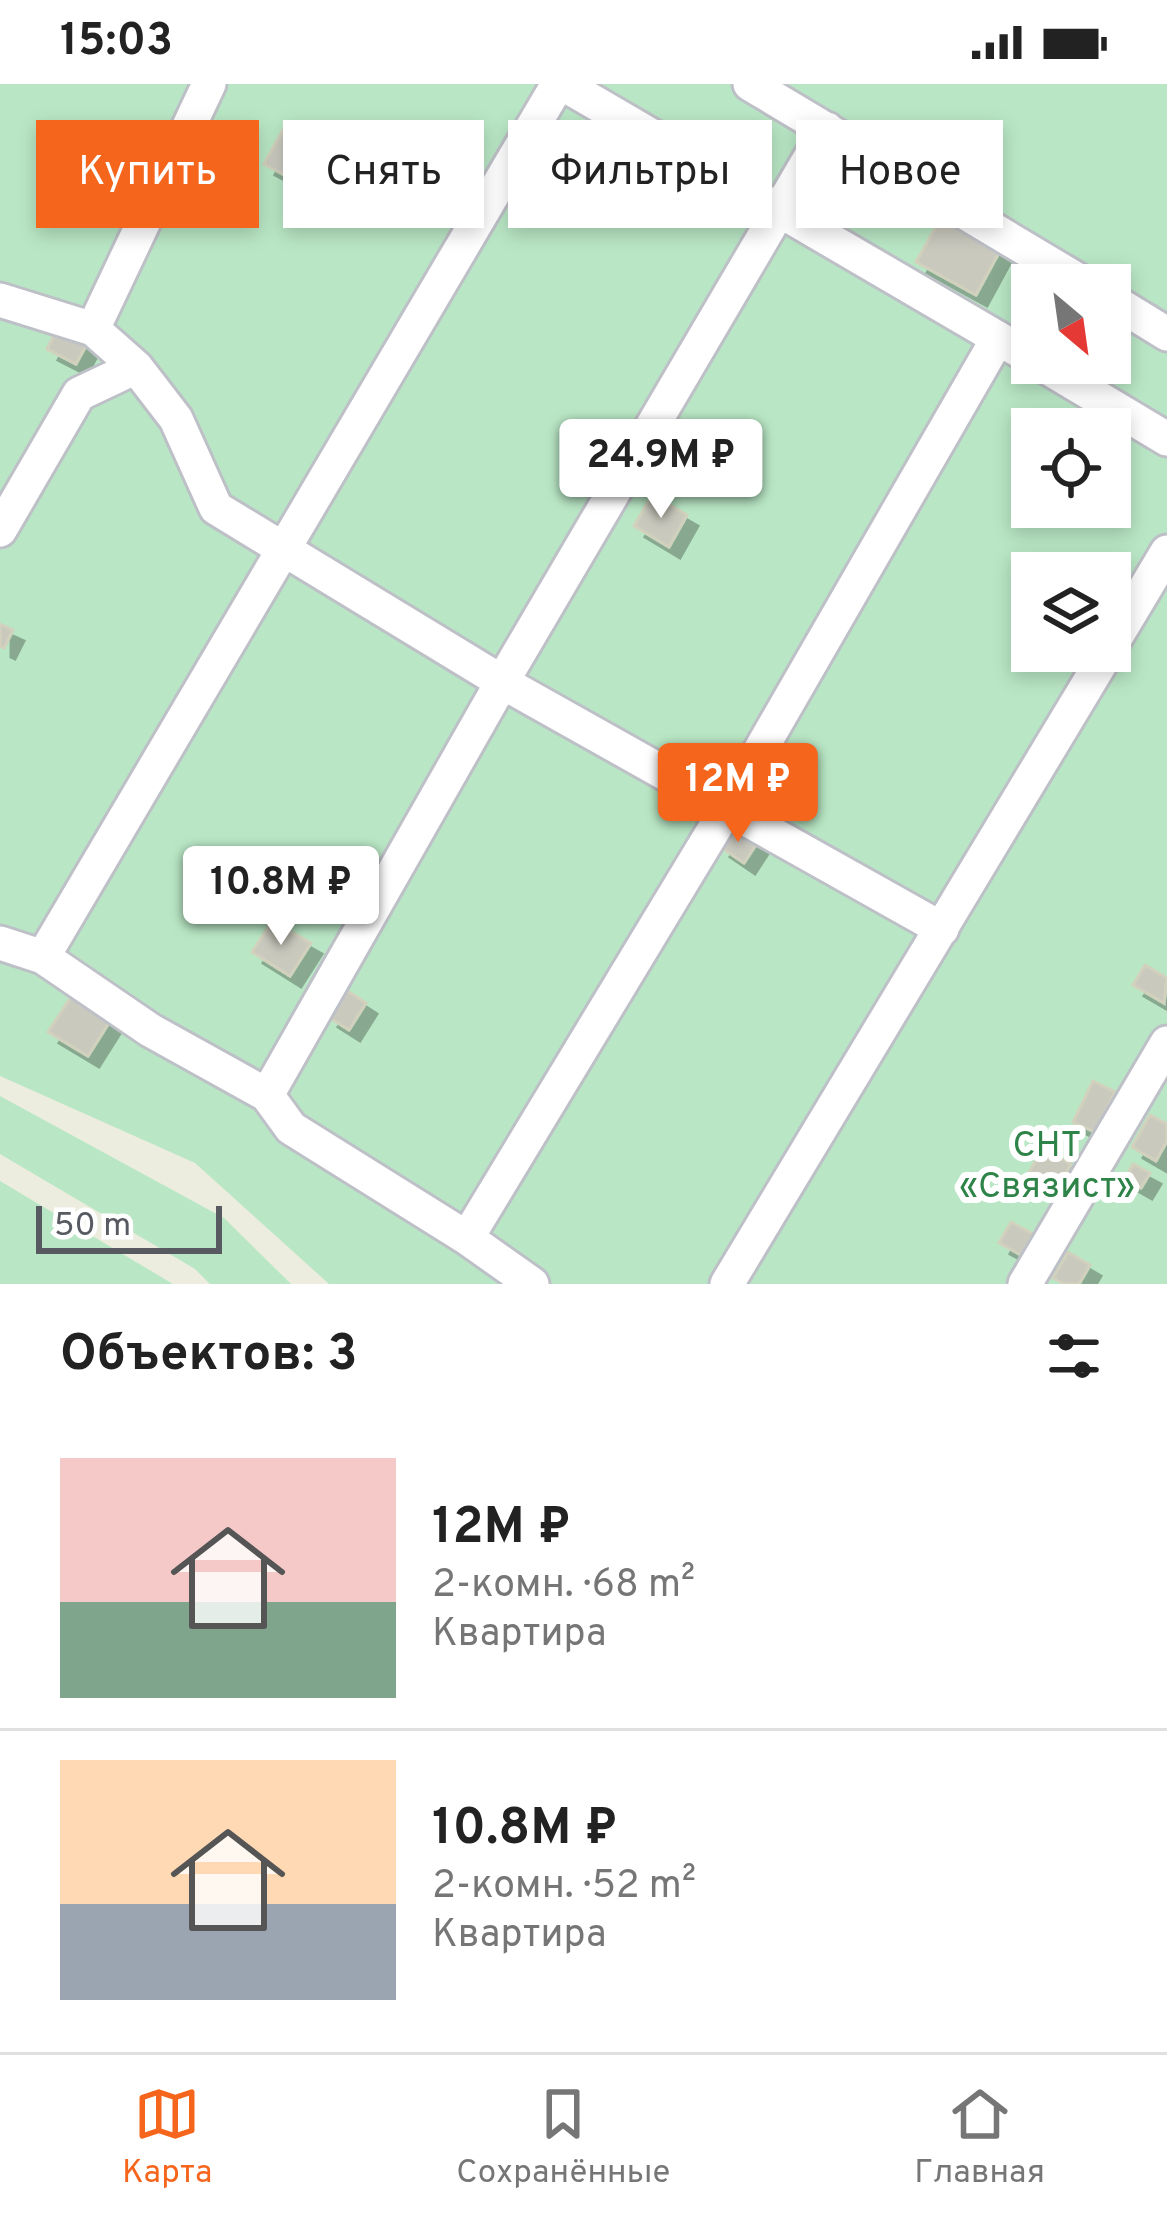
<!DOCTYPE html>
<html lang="ru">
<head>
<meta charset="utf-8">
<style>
	:root { --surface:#fff; --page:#f6f6f6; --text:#222; --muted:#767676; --line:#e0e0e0; --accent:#f5651c }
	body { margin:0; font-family:Overpass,sans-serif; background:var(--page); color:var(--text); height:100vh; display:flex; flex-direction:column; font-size:45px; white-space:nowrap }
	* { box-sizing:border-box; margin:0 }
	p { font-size:39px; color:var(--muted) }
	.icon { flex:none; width:66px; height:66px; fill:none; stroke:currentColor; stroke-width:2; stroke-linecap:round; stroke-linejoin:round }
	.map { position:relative; height:1200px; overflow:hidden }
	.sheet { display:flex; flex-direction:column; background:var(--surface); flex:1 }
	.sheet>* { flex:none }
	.banner { position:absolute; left:36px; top:36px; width:1095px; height:108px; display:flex; gap:24px }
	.needle { width:78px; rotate:151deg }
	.fabs { position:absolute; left:1011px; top:180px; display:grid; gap:24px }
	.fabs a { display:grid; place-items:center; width:120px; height:120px; border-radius:0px; background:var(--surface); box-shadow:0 6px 18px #0003; font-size:60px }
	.scale { position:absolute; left:36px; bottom:30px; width:186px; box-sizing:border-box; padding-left:12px; border:6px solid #585a62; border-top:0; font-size:33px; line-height:42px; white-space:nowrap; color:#585a62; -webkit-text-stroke:9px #fff; paint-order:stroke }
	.price { position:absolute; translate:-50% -102px; padding:0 27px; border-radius:12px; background:#fff; color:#222; font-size:39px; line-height:78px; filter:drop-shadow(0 3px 6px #0008) }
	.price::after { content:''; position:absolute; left:50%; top:72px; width:36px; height:27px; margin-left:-18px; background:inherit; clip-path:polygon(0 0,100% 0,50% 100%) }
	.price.on { background:var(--accent); color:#fff }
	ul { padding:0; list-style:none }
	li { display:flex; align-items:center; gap:36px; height:300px; padding:0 60px }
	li+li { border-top:3px solid var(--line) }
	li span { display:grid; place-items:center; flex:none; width:336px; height:240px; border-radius:0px; color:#555 }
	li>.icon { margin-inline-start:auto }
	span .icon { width:144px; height:144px; fill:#fffc; stroke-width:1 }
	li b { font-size:51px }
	h2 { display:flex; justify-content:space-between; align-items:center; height:144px; padding:0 60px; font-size:51px }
	.tag { padding:0 42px; border-radius:0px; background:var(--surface); box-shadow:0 6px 18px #0003; font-size:42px; line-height:108px }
	.tag.on { background:var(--accent); color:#fff }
	.status { display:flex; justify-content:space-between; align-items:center; height:84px; padding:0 60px; background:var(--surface); direction:ltr }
	.status svg { height:33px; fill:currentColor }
	.dock { display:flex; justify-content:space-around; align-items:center; height:168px; border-top:3px solid var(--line); background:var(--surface); font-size:33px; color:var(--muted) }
	.dock a { display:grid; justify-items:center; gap:6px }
	.dock .on { color:var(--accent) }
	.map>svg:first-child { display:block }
	.green { fill:#b9e7c5; fill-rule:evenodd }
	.building { fill:#cac9be; stroke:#d2d1bd; stroke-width:3; filter:url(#shadow) }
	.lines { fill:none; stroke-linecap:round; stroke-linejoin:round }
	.minor-casing { stroke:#bec0c7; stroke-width:39 }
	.minor { stroke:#fff; stroke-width:33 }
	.labels { text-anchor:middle; stroke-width:12; stroke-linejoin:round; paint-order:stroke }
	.park-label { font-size:36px; fill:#2e8448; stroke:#fff }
</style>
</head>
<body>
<div class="status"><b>15:03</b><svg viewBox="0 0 49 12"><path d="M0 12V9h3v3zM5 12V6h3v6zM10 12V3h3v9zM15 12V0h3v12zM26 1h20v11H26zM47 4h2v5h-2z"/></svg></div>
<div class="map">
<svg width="1167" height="1200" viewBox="0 0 1167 1200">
	<defs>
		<filter id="shadow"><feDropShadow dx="11" dy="11" stdDeviation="0" flood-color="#0004"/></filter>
	</defs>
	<rect width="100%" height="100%" fill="#eceddf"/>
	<path class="green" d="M0,0H1167V1200H329L195,1079L0,992ZM1032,201H1110V279H1032ZM1032,345H1110V423H1032ZM1032,489H1110V567H1032Z
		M0,1012L224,1134L291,1200H210L195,1185L0,1070Z
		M0,1097L173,1200H0Z"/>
	<path class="building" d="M284,44L325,66L321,73L333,80L318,109L264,80Z
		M943,130L1002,163L976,211L916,178Z
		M58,243L88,258L76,280L47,265Z
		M652,411L687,431L669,463L634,442Z
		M0,540L13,546L4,564L0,562Z
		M733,743L757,759L744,779L719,762Z
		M272,837L311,859L290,892L252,868Z
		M1145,881L1167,894L1164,919L1133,901Z
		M343,904L366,919L349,946L327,932Z
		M73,910L112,934L88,972L48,948Z
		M1093,997L1115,1008L1095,1048L1073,1038Z
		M1150,1031L1167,1040V1057L1156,1077L1132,1063Z
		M1043,1064L1071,1080L1055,1108L1027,1092Z
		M1133,1080L1150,1089L1141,1104L1125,1095Z
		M1011,1138L1033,1150L1021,1171L999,1159Z
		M1068,1168L1090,1181L1079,1200H1064L1053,1194Z"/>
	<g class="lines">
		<g class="minor-casing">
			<path id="minor" d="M563,0L1032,274
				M750,0L1086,201
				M1110,215L1167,250
				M0,216L93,245L136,283L176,335L216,424L502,598L942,845
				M93,245L209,0
				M1040,279L1167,355
				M0,446L79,310L136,283
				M1110,563L1167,468
				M0,859L43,873L150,946L267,1011L291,1044L467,1154L532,1200
				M43,873L558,0
				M267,1011L502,598L827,45
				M467,1154L727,724L998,254
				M727,1200L1108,567
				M1025,1200L1167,959"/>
		</g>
		<use href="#minor" class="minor"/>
	</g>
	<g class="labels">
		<g class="park-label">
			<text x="1047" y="1072">СНТ<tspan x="1047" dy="41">«Связист»</tspan></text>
		</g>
	</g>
</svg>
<div class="fabs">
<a><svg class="needle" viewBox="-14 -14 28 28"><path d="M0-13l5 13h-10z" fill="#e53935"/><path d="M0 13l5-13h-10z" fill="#767676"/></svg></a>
<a><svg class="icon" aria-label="locate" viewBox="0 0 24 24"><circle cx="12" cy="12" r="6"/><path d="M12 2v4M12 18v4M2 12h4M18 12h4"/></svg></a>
<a><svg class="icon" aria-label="layers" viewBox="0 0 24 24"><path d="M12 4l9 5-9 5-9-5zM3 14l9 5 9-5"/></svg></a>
</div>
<div class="scale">50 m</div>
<b class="price" style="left:661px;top:437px">24.9M ₽</b>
<b class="price on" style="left:738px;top:761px">12M ₽</b>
<b class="price" style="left:281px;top:864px">10.8M ₽</b>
<div class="banner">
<a class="tag on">Купить</a>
<a class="tag">Снять</a>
<a class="tag">Фильтры</a>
<a class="tag">Новое</a>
</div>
</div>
<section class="sheet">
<h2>Объектов: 3<svg class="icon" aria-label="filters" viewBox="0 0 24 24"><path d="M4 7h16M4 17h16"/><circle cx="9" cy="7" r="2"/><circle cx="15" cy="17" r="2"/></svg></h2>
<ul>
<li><span style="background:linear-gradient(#f6c9c9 60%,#7fa58c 0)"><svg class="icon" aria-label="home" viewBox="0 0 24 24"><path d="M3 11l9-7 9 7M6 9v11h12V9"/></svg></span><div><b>12M ₽</b><p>2-комн. · 68 m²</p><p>Квартира</p></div></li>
<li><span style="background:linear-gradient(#ffd9b3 60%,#9aa5b1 0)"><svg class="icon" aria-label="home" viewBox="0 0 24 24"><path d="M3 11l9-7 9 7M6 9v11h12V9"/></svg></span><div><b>10.8M ₽</b><p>2-комн. · 52 m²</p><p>Квартира</p></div></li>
</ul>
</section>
<nav class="dock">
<a class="on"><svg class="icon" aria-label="map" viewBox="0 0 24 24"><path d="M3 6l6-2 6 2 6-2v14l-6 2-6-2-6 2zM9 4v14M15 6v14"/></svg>Карта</a>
<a><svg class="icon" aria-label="saved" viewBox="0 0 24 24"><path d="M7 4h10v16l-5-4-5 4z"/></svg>Сохранённые</a>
<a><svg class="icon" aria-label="home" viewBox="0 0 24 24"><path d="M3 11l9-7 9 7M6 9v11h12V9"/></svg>Главная</a>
</nav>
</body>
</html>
